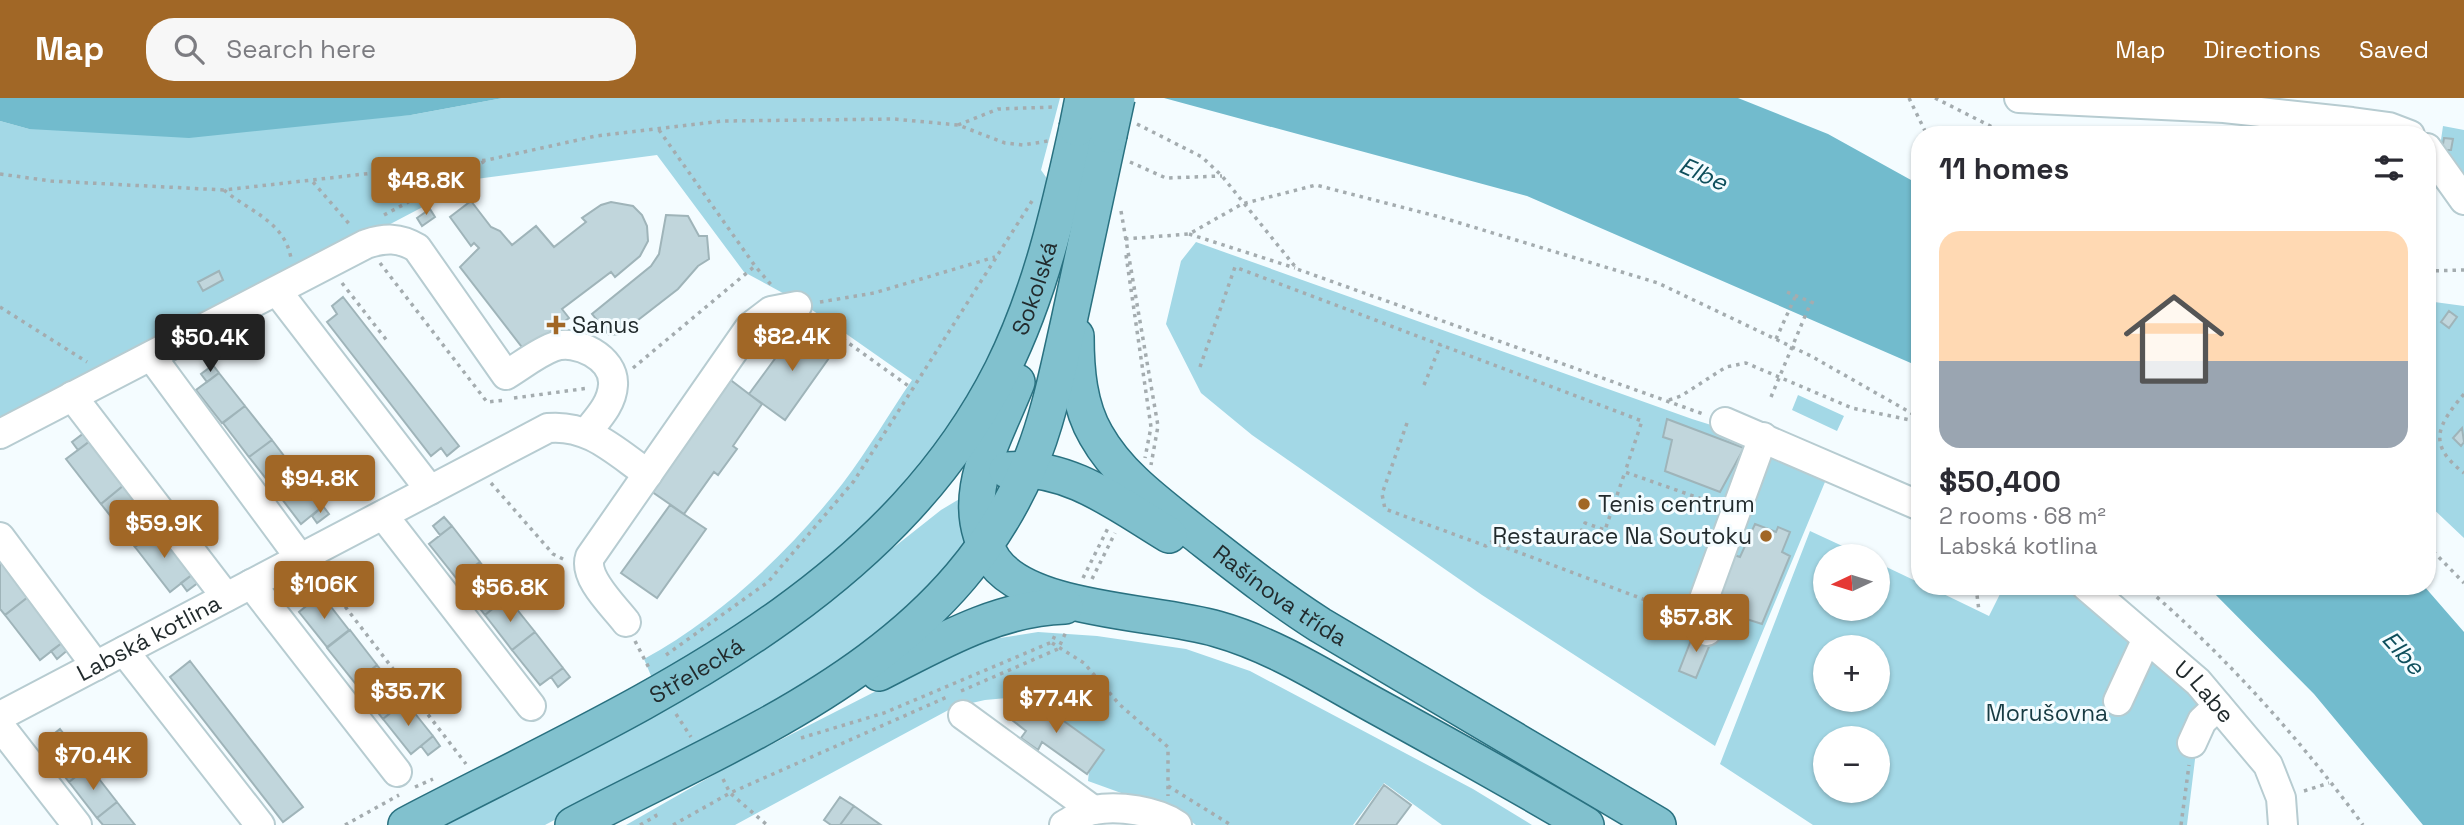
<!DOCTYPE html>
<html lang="en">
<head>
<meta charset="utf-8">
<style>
	:root { --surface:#fff; --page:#f7f7f7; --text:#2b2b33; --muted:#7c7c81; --line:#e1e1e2; --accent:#a16726 }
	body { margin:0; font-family:"Space Grotesk",sans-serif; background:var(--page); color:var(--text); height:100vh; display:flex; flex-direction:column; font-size:26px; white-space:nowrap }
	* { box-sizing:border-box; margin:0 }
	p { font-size:23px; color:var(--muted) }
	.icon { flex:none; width:38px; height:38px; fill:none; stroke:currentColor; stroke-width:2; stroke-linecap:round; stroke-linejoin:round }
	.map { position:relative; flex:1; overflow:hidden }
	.drawer { position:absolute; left:1911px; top:28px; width:525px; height:469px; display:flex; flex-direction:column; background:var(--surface); border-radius:28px; box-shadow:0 2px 5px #0004 }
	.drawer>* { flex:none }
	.needle { width:46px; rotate:266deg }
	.tools { position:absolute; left:1813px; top:446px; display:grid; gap:14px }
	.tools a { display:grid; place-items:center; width:77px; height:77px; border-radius:50%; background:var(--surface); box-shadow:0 2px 5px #0004; font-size:35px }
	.price { position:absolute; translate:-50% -60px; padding:0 16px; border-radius:7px; background:var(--accent); color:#fff; font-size:23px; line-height:46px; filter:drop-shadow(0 2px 4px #0008) }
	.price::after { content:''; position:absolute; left:50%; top:42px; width:21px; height:16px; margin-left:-10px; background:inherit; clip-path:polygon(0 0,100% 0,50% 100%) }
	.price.on { background:#222; color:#fff }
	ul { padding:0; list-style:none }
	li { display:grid; align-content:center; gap:14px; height:371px; padding:0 28px }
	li+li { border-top:2px solid var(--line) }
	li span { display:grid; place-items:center; height:217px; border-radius:21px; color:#555 }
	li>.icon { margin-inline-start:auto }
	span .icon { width:126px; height:126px; fill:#fffc; stroke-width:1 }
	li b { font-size:30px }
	h2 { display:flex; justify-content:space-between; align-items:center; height:84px; padding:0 28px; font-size:30px }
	header { display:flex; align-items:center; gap:42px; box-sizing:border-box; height:98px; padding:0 35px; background:var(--accent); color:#fff }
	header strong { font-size:33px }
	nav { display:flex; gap:38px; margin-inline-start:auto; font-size:24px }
	.search { width:490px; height:63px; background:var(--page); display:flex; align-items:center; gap:18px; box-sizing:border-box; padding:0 24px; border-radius:28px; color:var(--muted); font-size:26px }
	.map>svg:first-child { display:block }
	.green { fill:#a3d8e6; fill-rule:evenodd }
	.water { fill:#72bbcd }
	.building { fill:#c1d6dc; stroke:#9fb4b9; stroke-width:2 }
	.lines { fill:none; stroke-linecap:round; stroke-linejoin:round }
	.minor-casing { stroke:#b7ccd1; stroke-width:32 }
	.major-casing { stroke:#297180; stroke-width:38 }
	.path { stroke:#a4acaf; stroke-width:3.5; stroke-dasharray:3.5 5; stroke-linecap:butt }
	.minor { stroke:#fff; stroke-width:28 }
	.major { stroke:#81c1ce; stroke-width:35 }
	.major-bridge-casing { stroke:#297180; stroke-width:38; stroke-linecap:butt }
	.major-bridge { stroke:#81c1ce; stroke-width:35 }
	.poi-dot { fill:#a16726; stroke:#f4fcff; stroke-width:2.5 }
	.labels { text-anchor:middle; stroke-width:6; stroke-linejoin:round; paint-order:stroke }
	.street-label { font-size:23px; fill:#222b2d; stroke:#f4fcff }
	.poi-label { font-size:23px; fill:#222b2d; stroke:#f4fcff; text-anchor:start }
	.park-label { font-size:23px; fill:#173b43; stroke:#f4fcff }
	.water-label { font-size:24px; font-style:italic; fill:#0e4f5c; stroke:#f4fcff }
</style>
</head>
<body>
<header>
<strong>Map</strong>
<div class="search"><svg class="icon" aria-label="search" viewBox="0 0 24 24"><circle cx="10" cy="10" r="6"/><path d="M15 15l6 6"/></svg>Search here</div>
<nav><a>Map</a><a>Directions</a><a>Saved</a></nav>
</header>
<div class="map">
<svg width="2464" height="727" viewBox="0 0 2464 727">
	<rect width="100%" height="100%" fill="#f4fcff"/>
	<path class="green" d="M503,0H1060L1041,72L1053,89L1035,151L996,248L955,325L844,453L654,585L644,561C721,519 790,453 843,385C868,352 889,316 912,282L805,207L744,174L657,57L476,81L0,331V23L29,31L411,17Z
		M2443,28L2464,32V85L2440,49Z
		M1196,144L1692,321L1756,341L1830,372L1715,648L1482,497L1252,337L1201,295L1166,226L1181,163Z
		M2427,203L2464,208V440L2427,405Z
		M1798,297L1844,318L1837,333L1792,312Z
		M961,400L970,446L870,548L723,633L545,727H433L807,518L941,412Z
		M1810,433L1864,458H1825V511H1878V465L1920,485V488H1927L1989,518L2004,488H2064L2084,498L2203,596L2187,727H1813L1720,666ZM1825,550H1878V602H1825ZM1825,640H1878V693H1825Z
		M1038,534L1097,538L1186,551L1250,573L1473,691L1532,727H1442L1384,685L1353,727H1196L1169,707L1124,696L1088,683L1089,673L1104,652L1030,598L985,602L954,609L735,727H626L731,667L886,588L987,542Z"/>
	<path class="water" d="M0,0H503L411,17L189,40L29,31L0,23Z
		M1164,0H1738L1828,36L1920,87V269L1527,98Z
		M2207,488H2424L2464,534V727H2423L2314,596Z"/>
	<path class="building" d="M2444,40L2453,41L2451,52H2442Z
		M471,103L491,129L500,133L512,147L536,128L554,149L586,124L582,120L601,107L611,104L633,108L642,117L647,128L648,143L640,158L615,179L611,174L562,211L569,220L525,253L460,169L479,150L474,145L471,148L450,119Z
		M430,111L435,119L422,128L417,120Z
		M666,117L688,118L699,138H707L709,161L698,168L678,191L620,236L609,237L592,216L651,168L659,156Z
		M219,173L223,182L203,193L198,184Z
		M343,199L459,348L447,358L441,350L431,358L327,224L337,216L332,208Z
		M2449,213L2457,219L2449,230L2441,224Z
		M799,228L834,253L785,322L749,296Z
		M213,267L219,275L207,284L201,276Z
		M219,275L245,308L222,325L196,292Z
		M728,280L762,306L733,348L737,351L718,377L714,374L684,416L648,391Z
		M245,308L272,342L249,359L223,325Z
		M1667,321L1744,350L1720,394L1665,373L1672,342L1663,339Z
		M2462,330L2464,344L2461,348L2453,340Z
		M84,335L90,343L78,352L72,344Z
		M272,342L297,375L275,392L249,359Z
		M90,343L124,387L101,406L66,361Z
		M297,375L323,408L301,426L275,392Z
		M124,387L158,431L135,449L101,406Z
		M670,407L706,431L657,500L621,475Z
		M323,408L329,416L317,425L312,418Z
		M444,419L452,428L440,437L433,428Z
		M1755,426L1776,434L1778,429L1790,434L1782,454L1790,458L1762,526L1718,512L1724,499L1718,497L1734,457L1740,459Z
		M452,428L480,464L457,481L429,446Z
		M158,431L193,476L170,494L135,449Z
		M0,463L28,499L5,517L0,511Z
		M480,464L507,499L485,517L457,481Z
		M193,476L199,484L187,493L181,485Z
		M314,487L321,496L309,505L302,496Z
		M321,496L349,532L327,549L299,514Z
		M28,499L63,544L40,562L5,517Z
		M507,499L535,534L512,552L485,517Z
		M350,532L377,567L355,585L327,550Z
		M1695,532L1713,539L1696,580L1679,573Z
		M535,534L563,570L540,587L512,552Z
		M63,544L69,551L57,561L51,553Z
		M190,563L303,709L283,724L170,579Z
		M377,567L405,603L383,621L355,585Z
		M563,570L570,579L558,589L551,579Z
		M1029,598L1104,652L1087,676L1042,644L1038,652L1021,640L1026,633L1012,622Z
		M405,603L433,638L411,656L383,621Z
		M60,631L89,668L69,684L40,647Z
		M433,638L440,648L428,657L421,648Z
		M89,668L117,704L97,720L69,684Z
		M1384,687L1411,707L1396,727H1356Z
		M840,699L854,708L840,727H831L824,722Z
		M117,704L135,727H103L97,720Z
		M854,708L881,727H840Z"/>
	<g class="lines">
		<g class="minor-casing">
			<g id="minor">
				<path d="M2019,0L2224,10L2352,24L2389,29L2410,37"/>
				<path d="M2427,50L2464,102"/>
				<path d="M277,193L430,392"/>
				<path d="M151,258L300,460"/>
				<path d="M72,298L226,499"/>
				<path d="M1725,324L1920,408"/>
				<path d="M0,336L366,146C385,140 399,139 417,150L506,277C521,268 537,255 553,249C576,240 615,260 613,287C612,306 598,320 587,334"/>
				<path d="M383,417L531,608"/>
				<path d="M0,439L96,568"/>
				<path d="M251,486L397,674"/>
				<path id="s1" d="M2086,488L2198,584L2268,667L2281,700L2283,727"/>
				<path d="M626,524C614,508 583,480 590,459L750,229L771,213L797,208"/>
				<path d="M1707,533L1697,520L1763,339"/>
				<path d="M124,553L260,727"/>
				<path d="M2118,603L2142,551"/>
				<path d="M963,617L1093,712"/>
				<path id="s2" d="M0,618L548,330C589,326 616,354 648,376"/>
				<path d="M0,628L77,727"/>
				<path d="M2192,645L2202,623L2218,608"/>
				<path d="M1064,727C1073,722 1085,713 1094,712C1118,707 1157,713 1177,727"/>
			</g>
		</g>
		<g class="major-casing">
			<g id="major">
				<path id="s3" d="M1076,238C1076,272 1079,308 1096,337C1119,378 1159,406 1195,435C1236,467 1276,499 1320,527L1658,727"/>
				<path d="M1017,284C995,341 953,404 994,463C1031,514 1157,513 1217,531C1274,547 1323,579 1374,607C1445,646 1516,685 1586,727"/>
				<path d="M1007,372C1068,366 1119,407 1169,437"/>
				<path d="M879,575C938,545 997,510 1065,508"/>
				<path id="s4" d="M406,727C627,611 883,508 1002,272C1040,196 1059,113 1077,30"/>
				<path d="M573,727C746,636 945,563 1028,370C1048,324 1058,272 1069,223C1082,161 1096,99 1109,37"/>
			</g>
		</g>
		<path class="path" d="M1909,0L1927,37
			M1935,0L2008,37
			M1137,26L1202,59L1222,78L1297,171L1706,317
			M958,27L998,11L1054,9
			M659,32L755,168L773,189
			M1130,64L1166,80L1222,78
			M0,76L51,83L224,92L487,62L596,38L723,23L894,21L958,27L1005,45L1023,47L1048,43
			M313,84L351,128
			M224,92C250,114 284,123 291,160
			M1121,113L1158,328L1151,367
			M384,117L485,63
			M1189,136L1295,170
			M1125,141L1189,136L1242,106L1316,87L1440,119L1658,185L1811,258L1920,320
			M1126,157L1151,329L1145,360
			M380,165L487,304L506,302
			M2427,173L2464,172
			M342,185L388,244
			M1787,194L1816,206
			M820,204L874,195L995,159
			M0,209L87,264
			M815,221L914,292
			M1776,241L1796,197
			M1200,269L1235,169L1642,323L1625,374
			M633,270L755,168
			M1424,287L1441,246
			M2464,296C2438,327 2426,346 2464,375
			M1771,299L1811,204
			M514,300L589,290
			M1669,302L1681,298L1726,269L1746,265L1852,310L1920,324
			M1407,325L1382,396L1385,411L1486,448L1491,444L1675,513
			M491,385L553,456L565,462
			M1581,434L1585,425L1605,432L1625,374L1716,406
			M2427,447L2464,485
			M317,477L337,498L466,666
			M1083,480L1108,430
			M1092,481L1115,435
			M2144,488C2224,556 2301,642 2363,727
			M1976,489L1979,513
			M635,543L649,570
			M1052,545L1084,565L1119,606L1168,649V698
			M666,557L768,484L854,383L1032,103
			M961,593L1058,551L1066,534
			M676,616L691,639
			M801,640L884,615L1052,544L1056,535
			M723,681L730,695L767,727
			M1168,688L1231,727
			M415,689L433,681
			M2304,693L2329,685
			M345,727L399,697
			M640,727L656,718L654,714
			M673,727L730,695L947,599
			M2181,727L2189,667"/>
		<use href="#minor" class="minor"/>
		<use href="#major" class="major"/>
		<g class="major-bridge-casing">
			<path id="major-bridge" d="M1077,30L1083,0
				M1109,37L1117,0"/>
		</g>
		<use href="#major-bridge" class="major-bridge"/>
	</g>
	<g class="poi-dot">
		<path d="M552.5 216.5h7v7h7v7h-7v7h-7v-7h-7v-7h7z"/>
		<circle cx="1584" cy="406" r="7"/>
		<circle cx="1766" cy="438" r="7"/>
	</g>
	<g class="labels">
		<g class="street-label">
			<text dy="8" stroke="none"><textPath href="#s4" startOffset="852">Sokolská</textPath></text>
			<text dy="8" stroke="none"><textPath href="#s3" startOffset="348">Rašínova třída</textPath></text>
			<text dy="8" stroke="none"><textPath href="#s2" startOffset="168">Labská kotlina</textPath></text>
			<text dy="8" stroke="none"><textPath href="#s4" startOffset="329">Střelecká</textPath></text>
			<text dy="8" stroke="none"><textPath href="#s1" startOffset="159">U Labe</textPath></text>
		</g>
		<g class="poi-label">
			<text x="572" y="235">Sanus</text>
			<text x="1598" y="414">Tenis centrum</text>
			<text x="1752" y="446" text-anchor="end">Restaurace Na Soutoku</text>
		</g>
		<g class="park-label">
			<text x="2047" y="623">Morušovna</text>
		</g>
		<g class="water-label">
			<text transform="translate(1703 76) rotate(24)" y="8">Elbe</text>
			<text transform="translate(2403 555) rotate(48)" y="8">Elbe</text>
		</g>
	</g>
</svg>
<div class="tools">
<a><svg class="needle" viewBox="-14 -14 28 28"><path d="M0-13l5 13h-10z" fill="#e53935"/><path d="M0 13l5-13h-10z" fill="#7c7c81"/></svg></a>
<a>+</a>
<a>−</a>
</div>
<b class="price" style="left:426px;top:119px">$48.8K</b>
<b class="price" style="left:792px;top:275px">$82.4K</b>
<b class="price on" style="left:210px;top:276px">$50.4K</b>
<b class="price" style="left:320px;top:417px">$94.8K</b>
<b class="price" style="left:164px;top:462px">$59.9K</b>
<b class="price" style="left:324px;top:523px">$106K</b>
<b class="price" style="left:510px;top:526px">$56.8K</b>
<b class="price" style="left:1696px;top:556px">$57.8K</b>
<b class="price" style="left:408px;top:630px">$35.7K</b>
<b class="price" style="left:1056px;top:637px">$77.4K</b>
<b class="price" style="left:93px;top:694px">$70.4K</b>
<section class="drawer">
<h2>11 homes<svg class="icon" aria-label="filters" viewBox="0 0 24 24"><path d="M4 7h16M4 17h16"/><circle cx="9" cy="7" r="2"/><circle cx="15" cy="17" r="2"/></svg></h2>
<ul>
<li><span style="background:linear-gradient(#ffd9b3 60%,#9aa5b1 0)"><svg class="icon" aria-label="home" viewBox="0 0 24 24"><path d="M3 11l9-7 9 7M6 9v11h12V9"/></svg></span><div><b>$50,400</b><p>2 rooms · 68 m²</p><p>Labská kotlina</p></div></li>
</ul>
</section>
</div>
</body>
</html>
